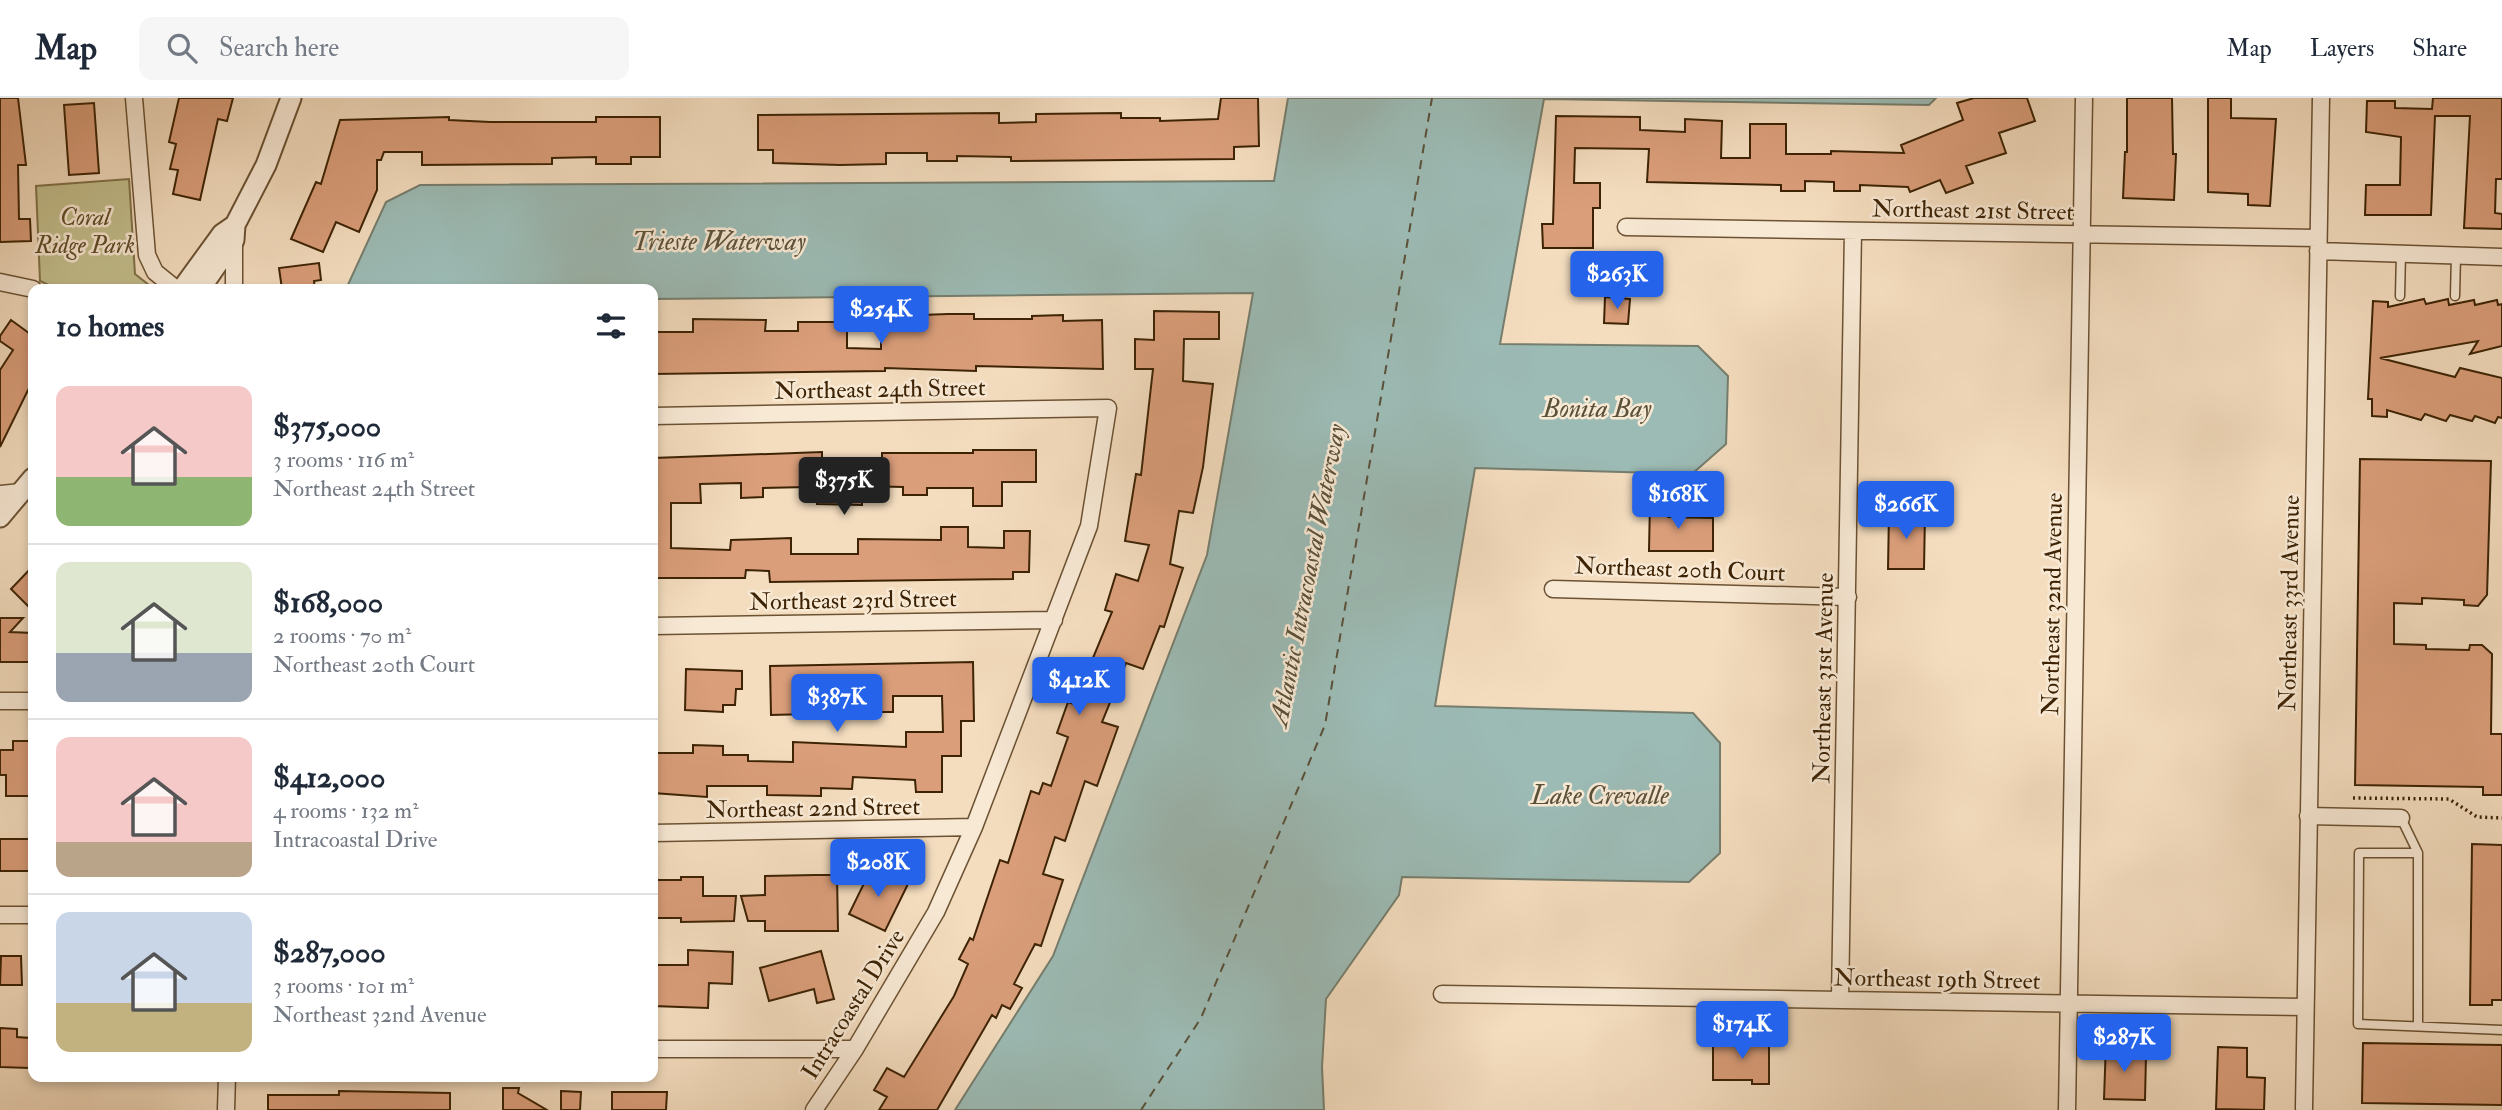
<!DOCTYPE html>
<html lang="en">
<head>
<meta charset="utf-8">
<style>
	:root { --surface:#fff; --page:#f6f6f7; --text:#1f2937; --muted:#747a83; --line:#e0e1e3; --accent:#2563eb }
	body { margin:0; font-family:"IM FELL Double Pica",serif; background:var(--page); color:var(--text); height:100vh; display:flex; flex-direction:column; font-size:26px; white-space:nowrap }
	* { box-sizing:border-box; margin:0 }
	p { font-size:23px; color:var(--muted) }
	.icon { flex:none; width:38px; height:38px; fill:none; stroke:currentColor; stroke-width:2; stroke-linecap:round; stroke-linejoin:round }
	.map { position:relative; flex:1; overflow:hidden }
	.details { position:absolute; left:28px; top:186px; width:630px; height:798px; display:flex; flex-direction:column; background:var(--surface); border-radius:14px; box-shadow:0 4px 10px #0003 }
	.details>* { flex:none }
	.price { position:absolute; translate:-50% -60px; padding:0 16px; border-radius:7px; background:var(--accent); color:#fff; font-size:23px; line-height:46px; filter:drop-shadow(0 2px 4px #0008) }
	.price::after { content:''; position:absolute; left:50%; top:42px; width:21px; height:16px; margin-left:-10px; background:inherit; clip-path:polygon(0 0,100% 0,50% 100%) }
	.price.active { background:#222; color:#fff }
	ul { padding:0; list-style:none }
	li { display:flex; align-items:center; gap:21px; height:175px; padding:0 28px }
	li+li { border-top:2px solid var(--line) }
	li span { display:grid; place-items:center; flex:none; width:196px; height:140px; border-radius:14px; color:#555 }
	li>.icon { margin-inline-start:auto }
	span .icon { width:84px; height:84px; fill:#fffc; stroke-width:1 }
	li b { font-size:30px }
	h2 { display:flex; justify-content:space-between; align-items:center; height:84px; padding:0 28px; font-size:30px }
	header { display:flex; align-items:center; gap:42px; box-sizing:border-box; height:98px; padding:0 35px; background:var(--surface); border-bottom:2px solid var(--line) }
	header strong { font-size:33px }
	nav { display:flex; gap:38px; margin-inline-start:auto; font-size:24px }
	.search { width:490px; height:63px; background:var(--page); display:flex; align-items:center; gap:18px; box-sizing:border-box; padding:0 24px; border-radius:14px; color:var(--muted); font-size:26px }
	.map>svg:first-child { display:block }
	.green { fill:#c3bf8d; stroke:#807148; stroke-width:2 }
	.water { fill:#9cbbb5; stroke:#767e6e; stroke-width:2 }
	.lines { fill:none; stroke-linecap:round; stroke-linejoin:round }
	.ferry { stroke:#5a5139; stroke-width:2; stroke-dasharray:9 7; stroke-linecap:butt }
	.building { fill:#da9e7a; stroke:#3d2304; stroke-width:2 }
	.service-casing { stroke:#6b5233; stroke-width:11 }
	.minor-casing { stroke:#6b5233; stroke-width:19 }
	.tertiary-casing { stroke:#6b5233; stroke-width:23 }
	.path { stroke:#3d2304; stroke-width:3.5; stroke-dasharray:2 3.5; stroke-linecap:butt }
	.service { stroke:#f8e9d5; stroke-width:8 }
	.minor { stroke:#f8e9d5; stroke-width:16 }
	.tertiary { stroke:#f8e9d5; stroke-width:19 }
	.labels { text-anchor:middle; stroke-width:5; stroke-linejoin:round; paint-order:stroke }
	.street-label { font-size:24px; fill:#3d2304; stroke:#f8e9d5 }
	.park-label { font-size:24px; font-style:italic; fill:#5e4a26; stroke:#f8e9d5 }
	.water-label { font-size:26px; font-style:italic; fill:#5a5139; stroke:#f8e9d5 }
</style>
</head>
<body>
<header>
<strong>Map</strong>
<div class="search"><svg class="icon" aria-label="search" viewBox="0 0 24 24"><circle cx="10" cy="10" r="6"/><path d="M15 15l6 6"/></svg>Search here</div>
<nav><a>Map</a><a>Layers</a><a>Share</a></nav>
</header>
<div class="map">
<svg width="2502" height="1012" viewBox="0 0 2502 1012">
	<rect width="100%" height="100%" fill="#f4ddbf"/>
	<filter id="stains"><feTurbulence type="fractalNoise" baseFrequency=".00286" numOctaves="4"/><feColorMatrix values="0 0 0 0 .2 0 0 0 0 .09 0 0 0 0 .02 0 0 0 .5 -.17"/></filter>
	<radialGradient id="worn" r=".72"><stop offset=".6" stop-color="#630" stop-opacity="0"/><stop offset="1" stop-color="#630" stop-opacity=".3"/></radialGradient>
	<path class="green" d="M129,81L135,176L154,191H57L40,183L36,88Z"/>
	<path class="water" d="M1288,0H1936L1929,7L1544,1L1500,246L1698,248L1728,278L1726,346L1692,376L1475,370L1435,608L1693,615L1720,645V755L1689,784L1402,779L1399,797L1326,901L1322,969L1324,1012H955L1053,858L1207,457L1253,195L653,201V191H346L386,104L420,87L1274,83Z"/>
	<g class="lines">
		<path class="ferry" d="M1141,1012L1201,920L1325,627L1432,0"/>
	</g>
	<path class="building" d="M0,0H18L26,67H18L19,121H30L31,143L0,144Z
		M179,0H233L227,23L218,21L200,102L173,96L178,72L170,71L176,46L169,44Z
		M1221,0H1258L1259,48L1234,49V61L1011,63V59L957,58V63H927V55H886V66L840,67L773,65V52H758V17L999,15V25L1036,24V16L1121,15V20H1160V23L1218,21Z
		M1974,0H2027L2035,23L1999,35L2006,55L1966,68L1973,85L1946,95L1940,82L1910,94L1908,89L1860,87V93H1834V84L1805,83V93H1781V87L1647,84L1649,51L1575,50L1574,85H1600V110H1593V150H1543L1542,126H1553L1556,18L1640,19V32L1685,34V21L1722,23L1721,60H1750V26H1786V56H1831V53L1904,55L1901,47L1963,22L1957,5Z
		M2127,0H2172L2173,56H2176L2174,102L2123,100L2125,54H2127Z
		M2208,0H2231V20L2276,21L2270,108L2248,107V96L2208,94Z
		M2433,0H2502V81H2496L2495,115L2502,116V131L2464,130L2470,18H2435L2431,117H2365L2366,87H2400L2401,39L2366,34L2367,3H2395V10L2432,11Z
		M94,5L99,75L69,77L64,7Z
		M449,19V22L490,24H596V19H660V59H631V66H596V59L552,60V66L422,67V54H384L381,62H377V92L359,134L336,124L323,154L291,141L316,84L321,86L340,22Z
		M319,165L321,182L314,183L315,191H282L279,170Z
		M1605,199L1630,201L1628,226L1604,225Z
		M2424,201L2426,206L2448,201L2449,207L2474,202L2475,207L2497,202L2498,207L2502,206V248L2470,256L2478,243L2380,260L2455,279L2460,270L2502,280V320L2498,319L2495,325L2475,318L2472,323L2450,317L2446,323L2425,316L2421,322L2387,312V319L2372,318V301H2368L2373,203L2388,204V209Z
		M1154,213L1219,214V241H1184L1183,283L1213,286L1203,369L1193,415L1179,413L1170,466L1183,470L1164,529L1160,528L1143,571L1126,565L1102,624L1118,629L1097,688L1085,683L1065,743L1055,739L1043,776L1063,782L1041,848L1035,846L1014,886L1022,890L1010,911L1002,907L996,920L992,917L937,1012H879L887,999L874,992L887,970L904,979L954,898L968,866L959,861L970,840L973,842L1000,762L1008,765L1031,693L1039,696L1043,685L1051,688L1068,639L1057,635L1068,604L1074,606L1112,514L1105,512L1116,476L1138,483L1149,447L1125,443L1136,376L1141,377L1153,271H1135V241L1154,242Z
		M948,216H974V221H1032V218L1063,217V223L1102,222L1103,271L976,268V273L885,270V273L653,276V234H693V221L766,222L765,233H798V224H835V229H847V250L881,251V226H894V218Z
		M11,222L33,238V282L0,349V272L13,252L0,243V238Z
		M973,352H1036V384H1002V408H973V390H927V397H903V389L862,388V407L817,406V397H807V389L763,390V399L741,400V385L700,386L701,405H671V450L730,452L731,442L791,440V456H858V441L941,442V429H968V449L1004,450V433H1030L1029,474H1013V481L770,484L769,473L746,472L745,480H653V360L822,354V373H882V355H973Z
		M2360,361L2491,363L2487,497L2478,508L2464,507V502L2422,500V506L2394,505V546L2426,547V551L2469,552L2470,547H2482L2492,556L2491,636H2502V697H2483V689L2355,687Z
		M1650,403H1668V419L1713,420V453H1649Z
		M1889,414L1925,415L1924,471H1888Z
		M33,468V513L11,491Z
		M0,520H23L10,534L33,535V564H0Z
		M973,564L974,623H961V658H942V694H916L915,682L853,679L852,691L821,690V698L767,697V688H707V699L653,695V655H693V647L723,648V657H748V663L793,664V644L906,649V634H943L942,598H893V614H868V605L853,606V598L808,599L809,616L771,617L770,568Z
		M686,571L742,573V591H736L735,607H723V614L685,612Z
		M13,643H33V698H6V677H0V652H13Z
		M0,741H32V773H0Z
		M2472,746L2502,747V902H2492V907H2470Z
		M872,769L908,786L885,833L849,816Z
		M815,777H837L838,833H765V823H748L741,798L765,797V778Z
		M681,779H703V798H736L734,823L681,824V820H653V782H681Z
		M688,852L733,854L732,886L709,885L708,910L653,908V867H688Z
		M821,853L834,901L817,905L814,891L769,903L760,870Z
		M1,858H21L22,887H0Z
		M0,930L17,931V939L30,940L29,970L0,969Z
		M1713,942H1769V986H1752V982H1713Z
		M2106,945L2131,947V957H2146L2145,1002L2104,1001Z
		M2363,945L2502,947V1007L2362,1005Z
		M2218,949L2247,950V979L2265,980L2264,1012L2216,1011Z
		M503,990H519L518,995L547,1012H503Z
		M339,993L450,995V1012H268V997H339Z
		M561,993L581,994L580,1012H561Z
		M612,994H667L666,1012H612Z"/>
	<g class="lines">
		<g class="service-casing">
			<path id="service" d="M2400,198L2401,155
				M2455,198L2456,157
				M2401,720L2418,755
				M2418,928V755H2359L2358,926L2502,932"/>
		</g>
		<g class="minor-casing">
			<path id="minor" d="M134,0L147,157L155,174L176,191
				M1626,129L2318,140
				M234,142V191
				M2318,153L2502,159
				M0,184L33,191
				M653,318L1108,310L1089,428L974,729L936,814L855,951L814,1012
				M0,396L21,394
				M1553,491L1848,499
				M653,528L1054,522
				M0,603H33
				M2308,718L2401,720
				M653,735L974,729
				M0,817H33
				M1442,896L2305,909
				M1840,902L1853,133
				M653,951H855
				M2304,1010L2321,0
				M226,1012L227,978
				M2067,1012L2084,0"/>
		</g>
		<g class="tertiary-casing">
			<path id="tertiary" d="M182,191L222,136L235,127
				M200,191L234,142L235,127L266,67L291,0
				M0,419L33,380"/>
		</g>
		<path class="path" d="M2353,700L2449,701L2477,719L2502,720"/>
		<use href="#service" class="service"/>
		<use href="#minor" class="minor"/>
		<use href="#tertiary" class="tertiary"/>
	</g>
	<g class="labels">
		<g class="street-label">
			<text transform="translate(1973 112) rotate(1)" y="8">Northeast 21st Street</text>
			<text transform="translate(880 291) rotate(-1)" y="8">Northeast 24th Street</text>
			<text transform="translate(1680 471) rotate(2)" y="8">Northeast 20th Court</text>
			<text transform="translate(853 502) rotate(-1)" y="8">Northeast 23rd Street</text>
			<text transform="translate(2289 505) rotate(-89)" y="8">Northeast 33rd Avenue</text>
			<text transform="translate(2052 506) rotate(-89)" y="8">Northeast 32nd Avenue</text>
			<text transform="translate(1823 580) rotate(-89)" y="8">Northeast 31st Avenue</text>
			<text transform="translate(813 710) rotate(-1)" y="8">Northeast 22nd Street</text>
			<text transform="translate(1937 881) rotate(1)" y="8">Northeast 19th Street</text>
			<text transform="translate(853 906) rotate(-58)" y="8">Intracoastal Drive</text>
		</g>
		<g class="park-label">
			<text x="85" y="127">Coral<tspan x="85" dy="28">Ridge Park</tspan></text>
		</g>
		<g class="water-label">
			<text x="719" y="152">Trieste Waterway</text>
			<text x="1597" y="319">Bonita Bay</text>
			<text transform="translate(1307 477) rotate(-79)" y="9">Atlantic Intracoastal Waterway</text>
			<text x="1600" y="706">Lake Crevalle</text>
		</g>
	</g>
	<rect width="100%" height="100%" filter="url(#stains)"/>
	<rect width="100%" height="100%" fill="url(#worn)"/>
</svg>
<b class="price" style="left:1617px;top:213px">$263K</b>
<b class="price" style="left:881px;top:248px">$254K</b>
<b class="price active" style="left:844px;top:419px">$375K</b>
<b class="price" style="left:1678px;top:433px">$168K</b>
<b class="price" style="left:1906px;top:443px">$266K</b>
<b class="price" style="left:1079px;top:619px">$412K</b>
<b class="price" style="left:837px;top:636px">$387K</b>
<b class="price" style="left:878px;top:801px">$208K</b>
<b class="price" style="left:1742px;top:963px">$174K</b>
<b class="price" style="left:2124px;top:976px">$287K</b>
<section class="details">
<h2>10 homes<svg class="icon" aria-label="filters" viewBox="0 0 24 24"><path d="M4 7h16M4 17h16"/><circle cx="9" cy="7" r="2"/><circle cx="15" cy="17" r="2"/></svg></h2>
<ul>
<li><span style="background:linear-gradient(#f6c9c9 65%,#8fb573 0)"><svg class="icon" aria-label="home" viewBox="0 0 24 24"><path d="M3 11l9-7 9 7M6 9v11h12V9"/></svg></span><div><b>$375,000</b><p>3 rooms · 116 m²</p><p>Northeast 24th Street</p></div></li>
<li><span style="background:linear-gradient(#dfe7d0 65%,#9aa5b1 0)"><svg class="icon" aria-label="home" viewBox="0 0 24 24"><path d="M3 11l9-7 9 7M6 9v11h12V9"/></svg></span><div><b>$168,000</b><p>2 rooms · 70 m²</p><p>Northeast 20th Court</p></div></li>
<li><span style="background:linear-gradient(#f6c9c9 75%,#b9a48a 0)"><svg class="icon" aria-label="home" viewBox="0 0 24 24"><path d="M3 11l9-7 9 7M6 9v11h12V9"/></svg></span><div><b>$412,000</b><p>4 rooms · 132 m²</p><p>Intracoastal Drive</p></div></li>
<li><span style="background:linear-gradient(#c9d6e8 65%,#c2b280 0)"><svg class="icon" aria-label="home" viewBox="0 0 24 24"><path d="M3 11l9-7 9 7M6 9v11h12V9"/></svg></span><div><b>$287,000</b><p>3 rooms · 101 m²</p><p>Northeast 32nd Avenue</p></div></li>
</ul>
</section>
</div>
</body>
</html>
